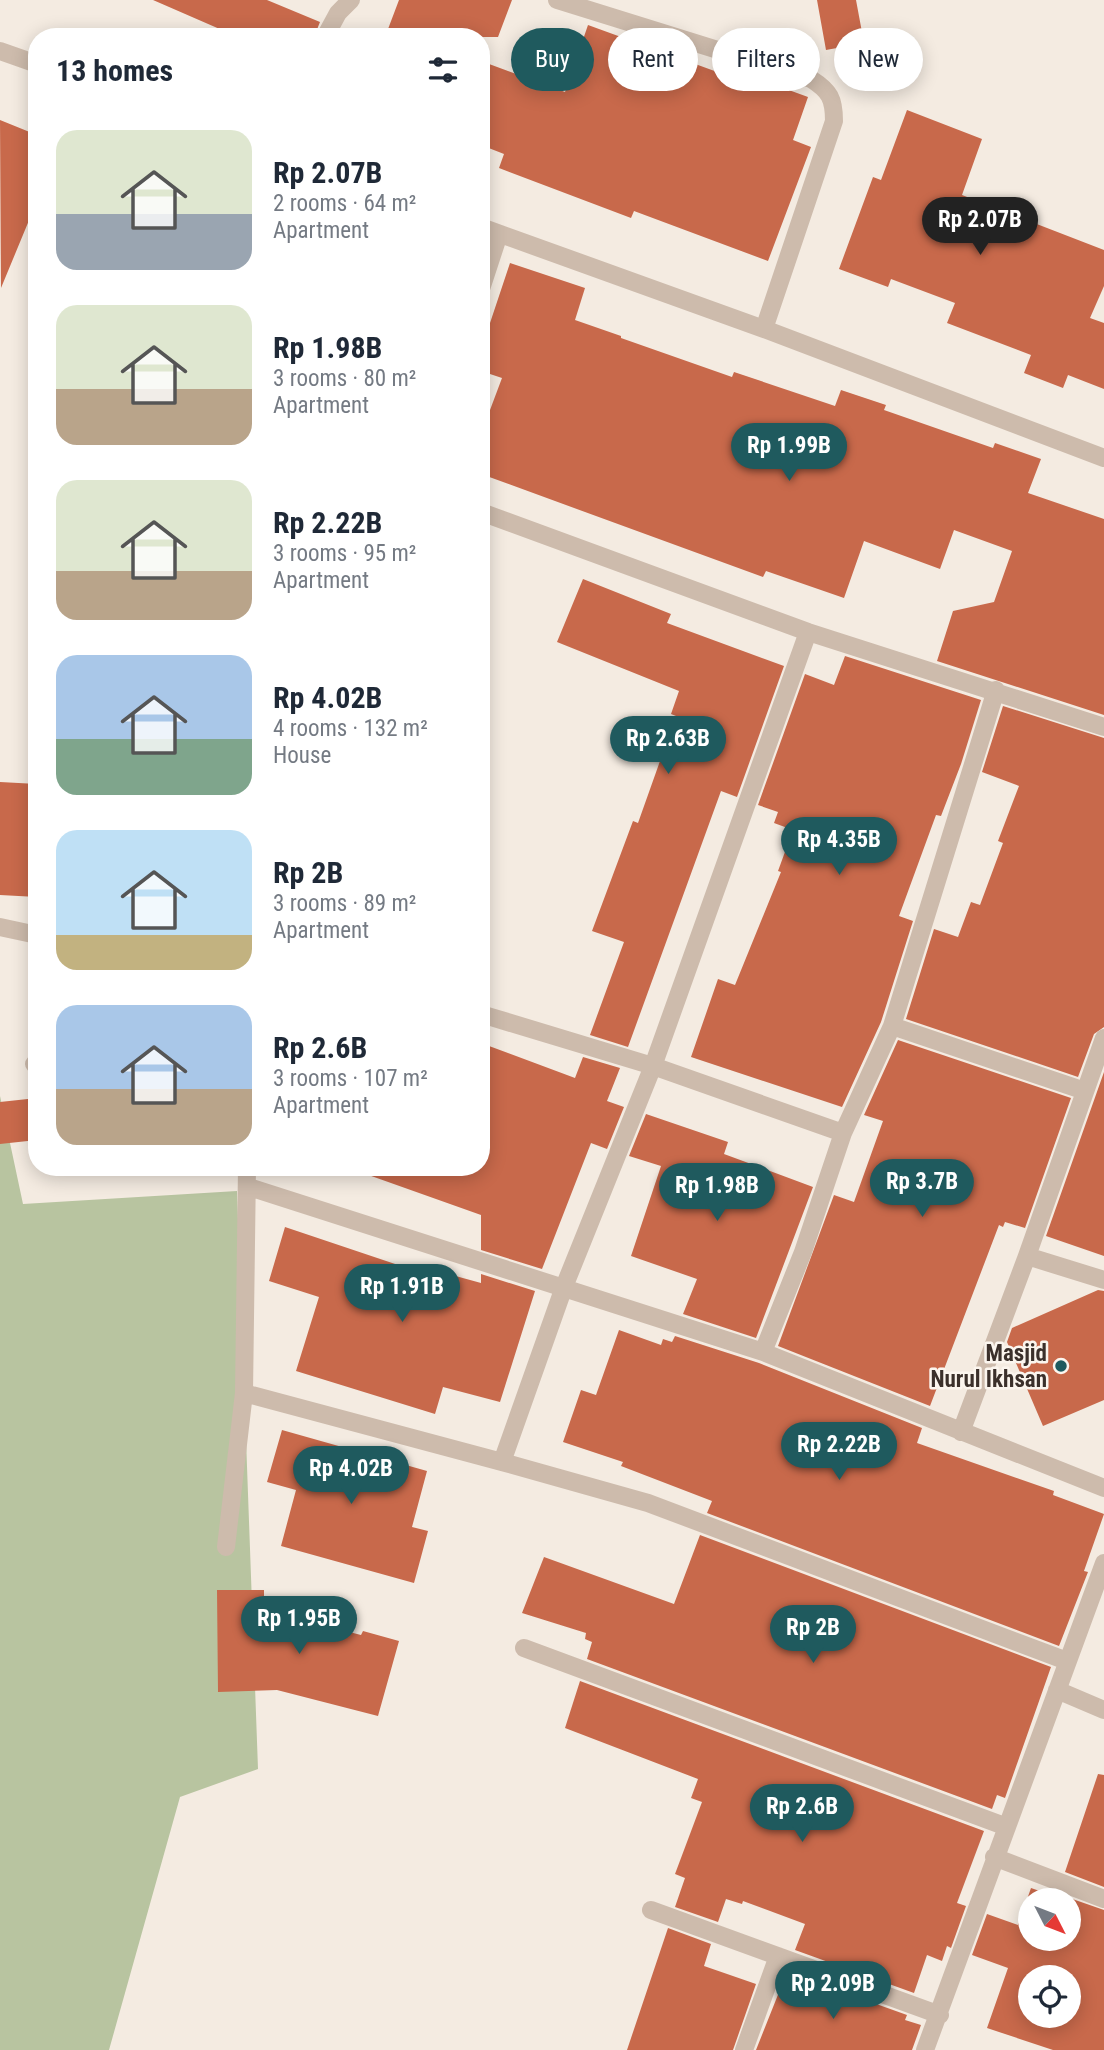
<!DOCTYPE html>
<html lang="en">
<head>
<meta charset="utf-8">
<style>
	:root { --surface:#fff; --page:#f6f6f7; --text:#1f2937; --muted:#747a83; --accent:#1f5a5e }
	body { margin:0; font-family:"Roboto Condensed",sans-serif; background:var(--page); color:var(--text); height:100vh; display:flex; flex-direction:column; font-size:26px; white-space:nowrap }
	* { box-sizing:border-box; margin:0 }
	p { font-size:23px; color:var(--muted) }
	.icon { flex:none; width:38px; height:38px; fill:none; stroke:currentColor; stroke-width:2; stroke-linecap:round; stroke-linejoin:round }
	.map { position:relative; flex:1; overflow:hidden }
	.panel { position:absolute; left:28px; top:28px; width:462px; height:1148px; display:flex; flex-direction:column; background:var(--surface); border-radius:28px; box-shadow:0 4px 18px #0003 }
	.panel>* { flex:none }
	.hud { position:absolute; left:511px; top:28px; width:486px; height:63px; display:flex; gap:14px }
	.needle { width:46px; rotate:132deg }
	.tools { position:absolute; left:1018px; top:1888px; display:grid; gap:14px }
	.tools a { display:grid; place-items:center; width:63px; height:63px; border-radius:50%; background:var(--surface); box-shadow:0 4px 18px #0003; font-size:35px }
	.price { position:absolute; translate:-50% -60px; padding:0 16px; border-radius:24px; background:var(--accent); color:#fff; font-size:23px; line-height:46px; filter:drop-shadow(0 2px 4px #0008) }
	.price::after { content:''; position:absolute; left:50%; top:42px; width:21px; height:16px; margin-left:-10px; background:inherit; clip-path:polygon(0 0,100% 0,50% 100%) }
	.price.current { background:#222; color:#fff }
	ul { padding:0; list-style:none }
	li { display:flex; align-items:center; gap:21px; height:175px; padding:0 28px }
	li span { display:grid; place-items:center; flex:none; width:196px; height:140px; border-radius:21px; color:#555 }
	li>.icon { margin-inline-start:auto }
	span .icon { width:84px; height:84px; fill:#fffc; stroke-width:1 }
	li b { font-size:30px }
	h2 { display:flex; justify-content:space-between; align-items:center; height:84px; padding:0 28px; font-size:30px }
	.tag { padding:0 24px; border-radius:32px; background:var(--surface); box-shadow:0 4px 18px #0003; font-size:24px; line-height:63px }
	.tag.current { background:var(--accent); color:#fff }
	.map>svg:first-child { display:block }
	.green { fill:#b8c4a0 }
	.building { fill:#c8694b; fill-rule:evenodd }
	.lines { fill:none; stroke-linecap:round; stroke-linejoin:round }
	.minor { stroke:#cdbbac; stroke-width:18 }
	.poi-dot { fill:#1f5a5e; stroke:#fbf5ee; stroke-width:2.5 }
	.labels { text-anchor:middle; stroke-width:5; stroke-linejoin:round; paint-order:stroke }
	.poi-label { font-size:23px; font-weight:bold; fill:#3b302b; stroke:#fbf5ee; text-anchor:end }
</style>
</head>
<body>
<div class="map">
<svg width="1104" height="2050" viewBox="0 0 1104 2050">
	<rect width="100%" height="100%" fill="#f4ebe1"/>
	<path class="green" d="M0,1096L23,1204L237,1191L258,1769L180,1797L109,2050H0Z"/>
	<path class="building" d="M153,0H267L320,22L314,37H238Z
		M399,0H512L498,37H385Z
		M817,0H856L864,43L826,50Z
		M588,25L753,85L757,84L756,78L808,97L793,140L811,147L768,261L634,211L631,218L499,168L504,154L481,145V61L565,92Z
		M907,110L982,139L962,195L1104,250V286L1090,318L1104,323V389L1068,375L1063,388L1024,373L1031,355L947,323L955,303L891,279L888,287L839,269L873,177L881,180Z
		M0,120L37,135V201L1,288Z
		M510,263L585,288L575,320L621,336V338L732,377L734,372L835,406L841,390L886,405L884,410L993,448L995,443L1041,459L1028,493L1104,519V715L937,661L953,611L994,602L1012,551L954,530L940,569L864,541L844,598L766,571L763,577L481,474V434L502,378L481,371V350Z
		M583,579L671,614L667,623L784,666L737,797L721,791L628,1047L590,1035L624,942L592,931L633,821L638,823L676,716L671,714L679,691L557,642Z
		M845,656L981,700L961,764L941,816L936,815L899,916L913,921L881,1022L842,1107L691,1057L718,979L735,985L781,872L778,871L793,830L774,823L778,812L758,805L805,674L834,685Z
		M1003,706L1104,738V1027L1094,1034L1078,1077L906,1019L934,929L958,937L971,902L980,905L1003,843L998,841L1019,786L982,772Z
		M0,782L37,784V897L0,895Z
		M898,1040L1071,1098L1025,1228L1005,1222L1003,1227L999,1225L930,1406L778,1346L834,1195L854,1202L883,1121L864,1115Z
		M481,1043L575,1078L583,1057L620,1068L607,1101L624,1107L607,1149L591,1143L542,1269L481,1250V1215L360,1172V1167H481Z
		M1104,1072V1256L1046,1236Z
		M37,1098V1140L0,1144V1102Z
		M646,1114L728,1142L724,1154L813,1187L756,1338L683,1314L697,1279L631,1256L661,1166L629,1156Z
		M285,1227L410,1269L412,1264L481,1283V1274L535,1291L500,1402L443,1387L435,1414L296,1371L319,1297L269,1281Z
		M1098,1290L1104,1291V1400L1043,1426L1007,1342L1012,1328Z
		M619,1330L661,1345L663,1339L672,1342L675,1336L759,1363L922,1428L917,1443L1054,1491L1053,1495L1104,1514L1084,1571L1088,1572L1059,1646L707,1513L712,1501L621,1466L623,1462L563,1442L581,1390L596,1395Z
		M282,1430L427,1471L412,1527L428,1531L414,1583L281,1546L296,1490L267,1482Z
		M700,1535L1051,1667L1005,1798L997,1795L992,1809L587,1659L592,1642L585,1639L586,1633L522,1613L544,1557L674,1604Z
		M217,1590H264V1610L361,1635L363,1631L399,1641L378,1716L277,1690L218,1692Z
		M580,1681L984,1831L957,1903L966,1906L951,1948L947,1946L942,1961L927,1955L914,1993L795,1950L805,1924L743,1901L742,1904L726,1899L718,1922L675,1907L685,1878L675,1874L702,1802L691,1798L698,1779L565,1728Z
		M1098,1774L1104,1775V1887L1065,1872Z
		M1031,1888L1057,1897L1058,1894L1104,1910V2050H1053L987,2028L1008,1968L972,1955L987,1914L1018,1925ZM1031,1900H1069V1939H1031ZM1031,1978H1069V2016H1031Z
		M668,1928L711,1944L704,1966L756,1984L733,2050H627Z
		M787,1972L907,2015L905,2020L921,2025L912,2050H756Z"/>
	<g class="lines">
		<path class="minor" d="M557,0L811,79C830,91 834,99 834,121L764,329
			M325,37L338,13L351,0
			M0,51L37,64
			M481,227L764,329L1104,458
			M481,289L499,234
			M481,512L808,632L1104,727
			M808,632L653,1066L564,1287L502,1462L648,1503L1067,1661
			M0,927L37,935
			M481,1014L653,1066L843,1133
			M892,1026L1085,1091
			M34,1064H37
			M249,1187L763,1352L1104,1488
			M1027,1256L1104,1280
			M763,1352L803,1252L843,1133L892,1026L996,690
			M244,1393L502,1462
			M961,1432L1027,1256L1104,1038
			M226,1547L244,1393L247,1167
			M524,1648L1007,1827
			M1057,1690L1104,1710
			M994,1857L1104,1899
			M651,1910L940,2015
			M744,2050L778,1956
			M925,2050L1104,1563"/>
	</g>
	<circle class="poi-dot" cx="1061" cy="1366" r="7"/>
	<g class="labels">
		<g class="poi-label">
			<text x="1047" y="1361">Masjid<tspan x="1047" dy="26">Nurul Ikhsan</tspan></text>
		</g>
	</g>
</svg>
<div class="tools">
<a><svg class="needle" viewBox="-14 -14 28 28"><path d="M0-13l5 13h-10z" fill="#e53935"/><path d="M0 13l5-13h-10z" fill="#747a83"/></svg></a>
<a><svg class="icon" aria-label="locate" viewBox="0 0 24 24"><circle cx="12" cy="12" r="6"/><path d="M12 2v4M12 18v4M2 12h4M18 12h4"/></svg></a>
</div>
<b class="price current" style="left:980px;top:257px">Rp 2.07B</b>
<b class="price" style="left:789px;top:483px">Rp 1.99B</b>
<b class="price" style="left:668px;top:776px">Rp 2.63B</b>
<b class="price" style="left:839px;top:877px">Rp 4.35B</b>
<b class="price" style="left:922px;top:1219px">Rp 3.7B</b>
<b class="price" style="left:717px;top:1223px">Rp 1.98B</b>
<b class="price" style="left:402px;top:1324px">Rp 1.91B</b>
<b class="price" style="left:839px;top:1482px">Rp 2.22B</b>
<b class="price" style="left:351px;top:1506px">Rp 4.02B</b>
<b class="price" style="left:299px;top:1656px">Rp 1.95B</b>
<b class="price" style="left:813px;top:1665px">Rp 2B</b>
<b class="price" style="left:802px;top:1844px">Rp 2.6B</b>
<b class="price" style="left:833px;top:2021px">Rp 2.09B</b>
<div class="hud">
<a class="tag current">Buy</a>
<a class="tag">Rent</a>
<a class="tag">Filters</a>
<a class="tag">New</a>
</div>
<section class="panel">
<h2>13 homes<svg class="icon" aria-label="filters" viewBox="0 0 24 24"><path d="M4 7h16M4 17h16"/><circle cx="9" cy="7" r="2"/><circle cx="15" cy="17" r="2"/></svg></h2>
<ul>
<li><span style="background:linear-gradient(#dfe7d0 60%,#9aa5b1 0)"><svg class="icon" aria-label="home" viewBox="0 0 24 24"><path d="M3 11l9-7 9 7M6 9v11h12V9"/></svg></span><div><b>Rp 2.07B</b><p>2 rooms · 64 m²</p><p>Apartment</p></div></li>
<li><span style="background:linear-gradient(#dfe7d0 60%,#b9a48a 0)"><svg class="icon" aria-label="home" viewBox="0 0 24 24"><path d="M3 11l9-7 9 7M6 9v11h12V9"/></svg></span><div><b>Rp 1.98B</b><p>3 rooms · 80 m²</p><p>Apartment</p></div></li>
<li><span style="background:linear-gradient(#dfe7d0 65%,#b9a48a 0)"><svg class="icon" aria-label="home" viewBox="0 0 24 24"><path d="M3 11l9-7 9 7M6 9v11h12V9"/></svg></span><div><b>Rp 2.22B</b><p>3 rooms · 95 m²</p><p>Apartment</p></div></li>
<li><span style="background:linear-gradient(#a9c7e8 60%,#7fa58c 0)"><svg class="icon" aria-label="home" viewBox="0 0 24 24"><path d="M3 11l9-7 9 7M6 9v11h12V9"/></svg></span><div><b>Rp 4.02B</b><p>4 rooms · 132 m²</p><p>House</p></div></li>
<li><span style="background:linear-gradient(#bfe0f5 75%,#c2b280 0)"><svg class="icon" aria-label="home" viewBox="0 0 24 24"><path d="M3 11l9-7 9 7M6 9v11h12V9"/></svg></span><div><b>Rp 2B</b><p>3 rooms · 89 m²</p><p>Apartment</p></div></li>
<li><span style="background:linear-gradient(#a9c7e8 60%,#b9a48a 0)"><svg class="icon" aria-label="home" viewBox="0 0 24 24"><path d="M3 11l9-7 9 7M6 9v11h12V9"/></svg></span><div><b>Rp 2.6B</b><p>3 rooms · 107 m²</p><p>Apartment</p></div></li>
</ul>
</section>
</div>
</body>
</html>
